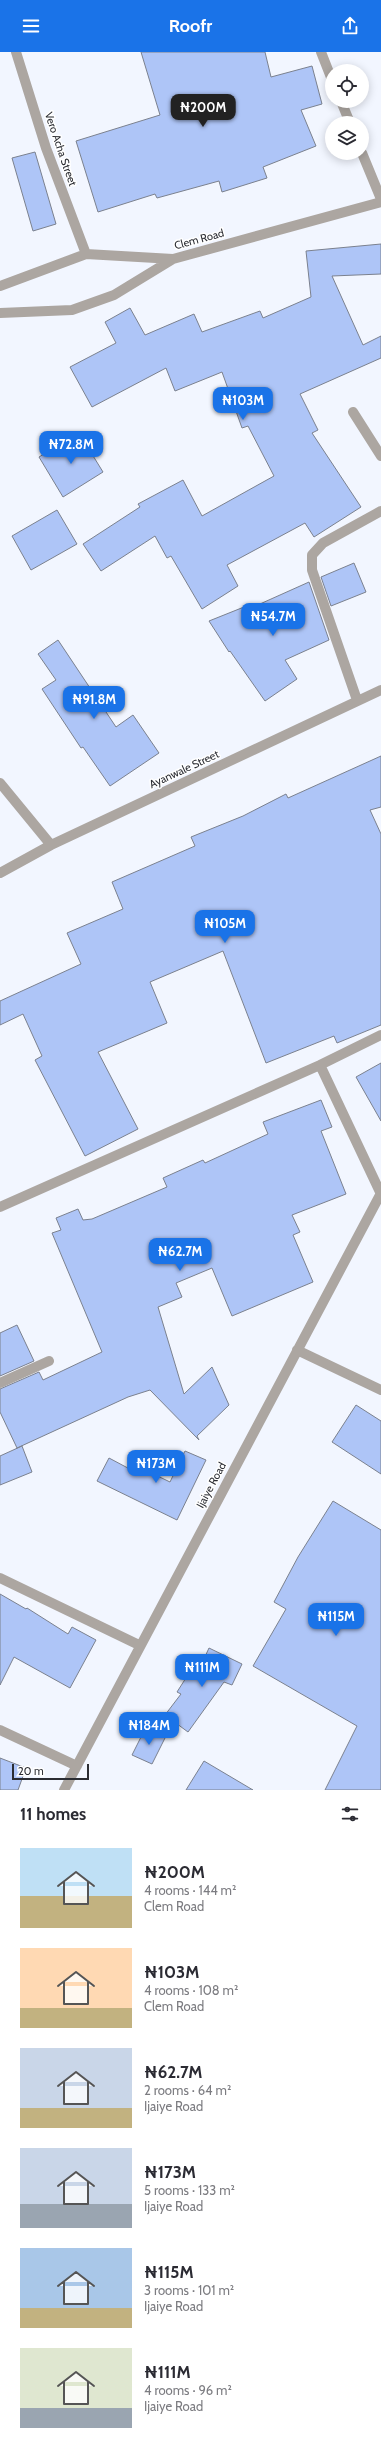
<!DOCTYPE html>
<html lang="en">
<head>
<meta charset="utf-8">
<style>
	:root { --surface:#fff; --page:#f2f2f3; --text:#2b2b33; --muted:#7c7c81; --accent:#1a73e8 }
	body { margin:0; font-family:Cabin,sans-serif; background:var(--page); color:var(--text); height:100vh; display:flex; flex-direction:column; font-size:15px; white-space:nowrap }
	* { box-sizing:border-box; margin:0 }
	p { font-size:13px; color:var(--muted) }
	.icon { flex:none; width:22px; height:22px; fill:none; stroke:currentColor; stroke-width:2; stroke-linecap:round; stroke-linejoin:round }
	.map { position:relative; height:1738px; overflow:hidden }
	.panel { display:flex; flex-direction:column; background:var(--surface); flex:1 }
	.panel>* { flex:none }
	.tools { position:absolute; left:325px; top:12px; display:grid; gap:8px }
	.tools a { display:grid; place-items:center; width:44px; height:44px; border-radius:50%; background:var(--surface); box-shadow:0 2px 10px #0003; font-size:20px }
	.scale { position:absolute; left:12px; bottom:10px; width:77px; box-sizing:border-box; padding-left:4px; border:2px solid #2b2d33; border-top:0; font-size:11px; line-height:14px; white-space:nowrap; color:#2b2d33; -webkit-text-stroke:3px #fff; paint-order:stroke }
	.price { position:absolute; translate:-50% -34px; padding:0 9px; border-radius:8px; background:var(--accent); color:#fff; font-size:13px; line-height:26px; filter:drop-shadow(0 1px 2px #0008) }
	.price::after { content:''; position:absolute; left:50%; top:24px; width:12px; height:9px; margin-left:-6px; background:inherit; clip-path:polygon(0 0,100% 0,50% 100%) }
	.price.on { background:#222; color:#fff }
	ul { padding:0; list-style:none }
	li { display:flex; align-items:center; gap:12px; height:100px; padding:0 20px }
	li span { display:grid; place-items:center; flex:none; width:112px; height:80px; border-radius:0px; color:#555 }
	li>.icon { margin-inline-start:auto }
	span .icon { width:48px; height:48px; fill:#fffc; stroke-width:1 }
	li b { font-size:17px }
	h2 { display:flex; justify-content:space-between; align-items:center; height:48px; padding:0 20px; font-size:17px }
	header { display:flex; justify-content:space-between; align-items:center; height:52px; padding:0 20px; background:var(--accent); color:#fff; font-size:18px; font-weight:700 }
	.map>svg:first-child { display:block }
	.building { fill:#aec5f7; stroke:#7b818e }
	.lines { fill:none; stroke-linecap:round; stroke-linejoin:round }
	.minor { stroke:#aca6a1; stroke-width:10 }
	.labels { text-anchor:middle; stroke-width:3; stroke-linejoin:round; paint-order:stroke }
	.street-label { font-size:11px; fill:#2b2d33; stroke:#fff }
</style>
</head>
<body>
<header><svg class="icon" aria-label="menu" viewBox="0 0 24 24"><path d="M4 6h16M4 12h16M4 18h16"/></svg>Roofr<svg class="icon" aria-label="share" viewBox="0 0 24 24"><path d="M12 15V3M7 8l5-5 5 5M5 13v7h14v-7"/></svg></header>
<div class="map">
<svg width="381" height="1738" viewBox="0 0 381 1738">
	<rect width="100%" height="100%" fill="#f2f6ff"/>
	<path class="building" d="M141,0H265L271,25L312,14L322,52L301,58L316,94L263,115L267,126L222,140L219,129L157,146L155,142L98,160L76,89L160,63Z
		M35,100L56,172L33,179L12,106Z
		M381,192V222L332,224L363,293L381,284V306L300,342L318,378L312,381L361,455L314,485L305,471L227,513L238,534L202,557L171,504L167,506L155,484L101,519L83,492L140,455L138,452L183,428L202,464L274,424L248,374L242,376L222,320L175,339L166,316L92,355L70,315L116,291L105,270L130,256L145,283L194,262L202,280L260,259L263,266L311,245L306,199Z
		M79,381L103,420L63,445L39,405Z
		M57,458L77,492L31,518L12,484Z
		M354,511L366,540L331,554L321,525Z
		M309,530L329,588L285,608L297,627L265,649L230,599L229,600L209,569L249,553L251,556Z
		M58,588L116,675L133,663L159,701L110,734L83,695L81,696L42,637L56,628L38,602Z
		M381,704V755L370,758L381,782V973L337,991L334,984L266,1011L223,899L150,930L167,971L98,1000L138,1077L85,1104L35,1008L42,1004L23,962L0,973V949L81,912L67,881L123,857L112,830L195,794L191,785L243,764L286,742L288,746Z
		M381,1011V1069L356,1025Z
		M321,1048L332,1075L321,1079L346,1142L292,1163L300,1180L293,1183L313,1230L232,1264L212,1216L176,1231L182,1245L158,1255L184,1342L212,1315L229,1353L197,1384L199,1388L150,1338L128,1345L17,1396L0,1360V1337L39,1320L43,1328L102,1300L52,1181L61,1178L56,1166L78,1157L83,1168L92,1167L167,1135L163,1126L203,1108L205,1111L268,1082L263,1070Z
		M17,1273L34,1309L0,1324V1281Z
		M356,1353L381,1369V1422L332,1390Z
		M22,1394L32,1420L0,1433V1404Z
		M185,1399L206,1408L177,1468L97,1429L109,1406L141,1423L143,1417L170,1430Z
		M333,1449L381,1478V1738H325L357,1674L253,1614L286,1557L274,1550L298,1505Z
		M0,1542L26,1557L27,1556L68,1582L72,1575L96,1588L70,1636L14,1605L0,1633Z
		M209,1596L242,1612L232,1633L224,1630L188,1680L165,1663L181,1642L177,1640L191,1618L197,1622Z
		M146,1675L166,1684L152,1712L132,1703Z
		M0,1706L26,1716L18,1738H0Z
		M204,1709L253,1738H186Z"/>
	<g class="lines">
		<path class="minor" d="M16,0L46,96L86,202
			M321,0L332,28
			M341,49L350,71
			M362,101L381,147
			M0,234L86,202L173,207L381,150
			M0,261L72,258L114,243L173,207
			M353,360L381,404
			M357,648L312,518V503L323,491L381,459
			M0,731L51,793
			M0,821L51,793L381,638
			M320,1013L381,1142
			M0,1155L320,1013L381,983
			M297,1298L381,1338
			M0,1331L49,1309
			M0,1526L139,1593
			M0,1678L77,1714
			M64,1738L381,1141"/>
	</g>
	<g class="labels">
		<g class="street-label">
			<text transform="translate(61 97) rotate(71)" y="4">Vero Acha Street</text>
			<text transform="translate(199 187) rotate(-15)" y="4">Clem Road</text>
			<text transform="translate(184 717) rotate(-25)" y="4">Ayanwale Street</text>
			<text transform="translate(211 1433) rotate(-62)" y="4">Ijaiye Road</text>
		</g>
	</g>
</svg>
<div class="tools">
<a><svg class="icon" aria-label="locate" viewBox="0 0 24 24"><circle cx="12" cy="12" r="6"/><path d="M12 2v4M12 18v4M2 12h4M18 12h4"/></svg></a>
<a><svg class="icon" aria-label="layers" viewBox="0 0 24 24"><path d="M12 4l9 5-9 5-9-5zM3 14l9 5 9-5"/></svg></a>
</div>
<div class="scale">20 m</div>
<b class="price on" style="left:203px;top:76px">₦200M</b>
<b class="price" style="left:243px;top:369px">₦103M</b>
<b class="price" style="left:71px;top:413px">₦72.8M</b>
<b class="price" style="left:273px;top:585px">₦54.7M</b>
<b class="price" style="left:94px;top:668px">₦91.8M</b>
<b class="price" style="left:225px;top:892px">₦105M</b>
<b class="price" style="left:180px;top:1220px">₦62.7M</b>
<b class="price" style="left:156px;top:1432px">₦173M</b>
<b class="price" style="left:336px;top:1585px">₦115M</b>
<b class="price" style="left:202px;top:1636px">₦111M</b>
<b class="price" style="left:149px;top:1694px">₦184M</b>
</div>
<section class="panel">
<h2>11 homes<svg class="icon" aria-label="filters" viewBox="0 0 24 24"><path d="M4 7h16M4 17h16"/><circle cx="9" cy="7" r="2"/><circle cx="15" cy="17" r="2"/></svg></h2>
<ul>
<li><span style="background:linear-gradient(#bfe0f5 60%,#c2b280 0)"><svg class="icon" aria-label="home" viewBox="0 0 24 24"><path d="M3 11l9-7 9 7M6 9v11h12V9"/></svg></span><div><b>₦200M</b><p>4 rooms · 144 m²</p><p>Clem Road</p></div></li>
<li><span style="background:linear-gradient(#ffd9b3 75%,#c2b280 0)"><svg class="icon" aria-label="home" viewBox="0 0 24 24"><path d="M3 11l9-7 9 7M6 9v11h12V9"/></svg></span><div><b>₦103M</b><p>4 rooms · 108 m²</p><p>Clem Road</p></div></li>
<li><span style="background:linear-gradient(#c9d6e8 75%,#c2b280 0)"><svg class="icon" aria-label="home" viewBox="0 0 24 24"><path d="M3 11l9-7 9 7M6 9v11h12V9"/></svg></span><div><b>₦62.7M</b><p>2 rooms · 64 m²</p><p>Ijaiye Road</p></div></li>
<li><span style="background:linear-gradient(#c9d6e8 70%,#9aa5b1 0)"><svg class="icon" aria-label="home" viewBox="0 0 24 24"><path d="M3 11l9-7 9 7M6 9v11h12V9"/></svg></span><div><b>₦173M</b><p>5 rooms · 133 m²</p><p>Ijaiye Road</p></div></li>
<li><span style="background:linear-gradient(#a9c7e8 75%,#c2b280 0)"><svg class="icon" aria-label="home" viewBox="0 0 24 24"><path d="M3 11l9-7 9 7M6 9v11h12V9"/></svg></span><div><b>₦115M</b><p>3 rooms · 101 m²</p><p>Ijaiye Road</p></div></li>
<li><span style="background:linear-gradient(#dfe7d0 75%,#9aa5b1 0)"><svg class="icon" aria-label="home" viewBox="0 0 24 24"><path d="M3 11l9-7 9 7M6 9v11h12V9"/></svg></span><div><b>₦111M</b><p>4 rooms · 96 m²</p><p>Ijaiye Road</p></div></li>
</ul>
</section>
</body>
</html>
